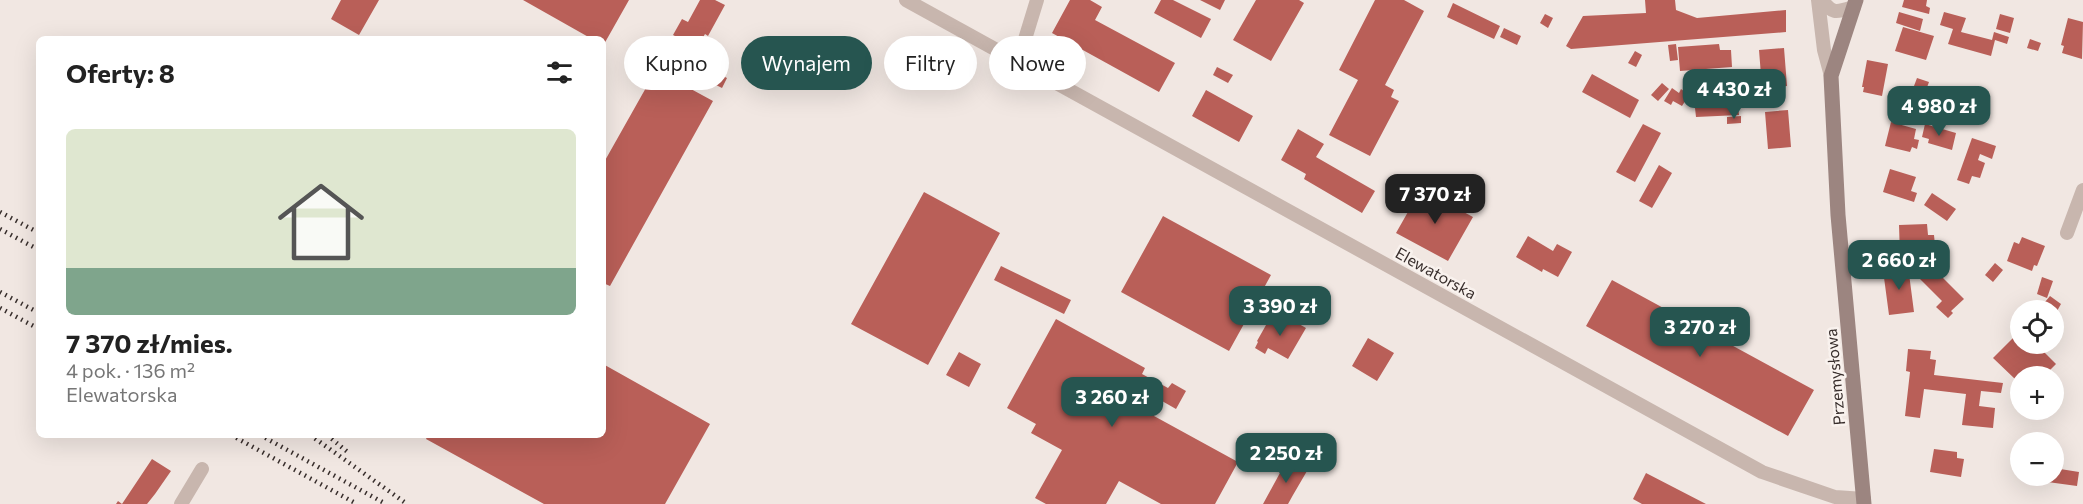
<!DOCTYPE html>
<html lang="pl">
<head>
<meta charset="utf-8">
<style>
	:root { --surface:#fff; --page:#f6f6f6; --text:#222; --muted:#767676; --line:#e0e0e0; --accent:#265550 }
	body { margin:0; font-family:Commissioner,sans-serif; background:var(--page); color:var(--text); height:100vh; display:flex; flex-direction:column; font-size:22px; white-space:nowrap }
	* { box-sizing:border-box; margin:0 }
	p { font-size:20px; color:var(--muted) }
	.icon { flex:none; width:33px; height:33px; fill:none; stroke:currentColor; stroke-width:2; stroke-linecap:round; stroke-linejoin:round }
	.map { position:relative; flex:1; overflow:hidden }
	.details { position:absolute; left:36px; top:36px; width:570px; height:402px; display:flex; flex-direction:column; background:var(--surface); border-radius:9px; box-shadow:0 6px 24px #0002 }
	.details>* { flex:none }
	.hud { position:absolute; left:624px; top:36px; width:570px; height:54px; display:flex; gap:12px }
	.tools { position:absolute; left:2010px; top:300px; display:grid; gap:12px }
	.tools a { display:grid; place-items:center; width:54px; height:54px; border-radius:50%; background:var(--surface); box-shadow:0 6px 24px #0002; font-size:30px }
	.price { position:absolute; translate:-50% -51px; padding:0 14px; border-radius:12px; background:var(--accent); color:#fff; font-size:20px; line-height:39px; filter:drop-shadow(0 2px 3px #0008) }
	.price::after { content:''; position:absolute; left:50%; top:36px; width:18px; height:14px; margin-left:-9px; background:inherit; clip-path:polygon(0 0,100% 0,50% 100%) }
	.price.selected { background:#222; color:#fff }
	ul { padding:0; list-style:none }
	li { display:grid; align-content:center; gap:12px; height:318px; padding:0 30px }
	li+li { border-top:2px solid var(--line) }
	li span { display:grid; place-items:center; height:186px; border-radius:9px; color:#555 }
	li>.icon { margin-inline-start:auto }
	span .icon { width:108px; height:108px; fill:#fffc; stroke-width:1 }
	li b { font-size:26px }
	h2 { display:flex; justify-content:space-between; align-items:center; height:72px; padding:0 30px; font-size:26px }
	.pill { padding:0 21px; border-radius:27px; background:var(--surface); box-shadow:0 6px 24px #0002; font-size:21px; line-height:54px }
	.pill.selected { background:var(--accent); color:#fff }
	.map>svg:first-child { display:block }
	.building { fill:#b95f58 }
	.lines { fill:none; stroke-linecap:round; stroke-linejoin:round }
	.street { stroke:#c8b6ae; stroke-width:14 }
	.secondary { stroke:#9c8580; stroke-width:15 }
	.rail { stroke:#382e2c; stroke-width:4.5; stroke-dasharray:1.5 4.5; stroke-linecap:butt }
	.labels { text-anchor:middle; stroke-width:5; stroke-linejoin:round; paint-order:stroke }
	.street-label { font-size:16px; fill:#382e2c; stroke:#f9f2ee }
</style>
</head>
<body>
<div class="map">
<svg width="2083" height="504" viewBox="0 0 2083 504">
	<rect width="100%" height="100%" fill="#f1e7e2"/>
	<path class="building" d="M341,0H379L359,35L331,19Z
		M523,0H629L603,46V39H592Z
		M700,0H715L725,5L708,36L705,34L697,48L673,35L682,19L688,22Z
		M1070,0H1090L1102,7L1095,20L1175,63L1159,92L1052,33Z
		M1161,0H1173L1211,19L1201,38L1154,13Z
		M1200,0H1225L1220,10Z
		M1256,0H1299L1304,3L1271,61L1233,40Z
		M1375,0H1404L1424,11L1385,85L1394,90L1391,97L1399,101L1370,156L1329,135L1358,80L1339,70Z
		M1645,0H1675L1676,10L1697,18L1786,10V32L1571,49L1566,46L1583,16L1646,13Z
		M1904,0H1927L1926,6L1930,8L1929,14L1902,7Z
		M1453,3L1500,26L1494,39L1447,17Z
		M1899,12L1923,19L1920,31L1896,23Z
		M1944,12L1966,18L1961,32L1992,40L1994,32L2009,37L2007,44L1995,40L1991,56L1948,44L1953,29L1940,25Z
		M1545,14L1553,18L1548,28L1540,23Z
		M2000,14L2014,18L2010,33L1996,29Z
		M2068,18L2083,22L2082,59L2062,53L2064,46L2061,45Z
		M1903,27L1934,36L1926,60L1895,51Z
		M1504,28L1521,36L1517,45L1500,37Z
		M2030,39L2041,43L2038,51L2027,48Z
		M1676,44L1678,60L1670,61L1668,45Z
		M1719,44L1720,50H1731L1732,67L1680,71L1678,47Z
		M1784,48L1787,86L1762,88L1759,50Z
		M1635,51L1642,55L1636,67L1628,63Z
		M1867,60L1888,64L1882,96L1863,92L1864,87H1862Z
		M1217,67L1233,75L1228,83L1213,75Z
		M656,70L713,101L610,286L603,283V164Z
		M715,72L727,78L722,88L710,82Z
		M1592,74L1639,100L1630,118L1582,92Z
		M1917,78L1929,82L1926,90L1914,86Z
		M1662,83L1669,89L1658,101L1651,95Z
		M1672,88L1679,93L1681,89L1689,95L1682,106L1673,101L1671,105L1664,101Z
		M1206,90L1253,116L1239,142L1192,116Z
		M1737,95L1739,115L1696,117L1694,99Z
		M1892,100L1924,109L1921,121L1888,112Z
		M1788,110L1791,147L1768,149L1765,112Z
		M1741,116V123L1727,124V117Z
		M1891,122L1916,129L1914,139L1919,140L1917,149L1912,147L1910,152L1885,146Z
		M1643,124L1661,133L1635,182L1616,172Z
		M1925,124L1956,133L1952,150L1928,143L1929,139L1922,137Z
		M1298,129L1324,144L1316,157L1375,191L1362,213L1304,179L1306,174L1281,160Z
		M1972,138L1996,146L1992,159L1980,154L1978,160L1985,163L1980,178L1972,176L1969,184L1957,180Z
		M1659,165L1672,173L1652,208L1639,201Z
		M1890,169L1916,177L1911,191L1917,193L1914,202L1883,192Z
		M1421,189L1473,217L1448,261L1396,233Z
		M924,192L1000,233L928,365L851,324Z
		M1932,193L1956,209L1947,221L1924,205Z
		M1163,216L1271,275L1229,351L1121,292Z
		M1927,224L1928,235H1934L1935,245L1928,246V254L1900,256L1899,225Z
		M1528,236L1553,251L1557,244L1572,252L1558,277L1543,269L1542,272L1516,257Z
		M2022,237L2045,246L2037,266L2034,265L2032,271L2007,261L2014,242L2019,244Z
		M1926,261L1964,299L1951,311L1953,313L1948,318L1936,307L1942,301L1914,273Z
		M1995,263L2003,270L1993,282L1985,275Z
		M1001,266L1071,300L1064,314L994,280Z
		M1908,266L1914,312L1889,315L1883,270Z
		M2042,277L2053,281L2047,298L2037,294Z
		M1612,280L1814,390L1788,436L1586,326Z
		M2050,296L2061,304L2057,311L2045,302Z
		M1285,316L1306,328L1288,359L1268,348L1265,354L1255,348L1258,342L1257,341L1270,318L1281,324Z
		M1056,319L1145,368L1142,374L1168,388L1172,383L1186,391L1176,409L1162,401L1154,416L1238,462L1215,504H1161L1119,481L1106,504H1046L1035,498L1062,450L1031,433L1036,424L1007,408Z
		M2020,331V344H2045L2040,348L2056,364L2044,376H2030L2024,370L2015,379L1993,358Z
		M1368,338L1394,353L1377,381L1352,366Z
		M1908,349L1931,351L1930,359L1936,360L1934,375L2003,383L2001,393L1981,391L1979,406L1995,408L1993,428L1962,425L1966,394L1924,389L1920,418L1905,416L1910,372L1906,371Z
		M959,352L981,364L969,387L946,375Z
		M603,364L710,424L665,504H544L426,439L428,435H603Z
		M1934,449L1957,452V458L1964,459L1961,477L1930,472Z
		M152,459L171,471L155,494L147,504H116L118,501L122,504Z
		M1287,460L1307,471L1293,495L1288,504H1263Z
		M2054,468L2079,472L2077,486L2033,480L2034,476H2054Z
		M1646,473L1706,504H1642L1633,499Z"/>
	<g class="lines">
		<path class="street" d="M906,0L1762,472L1835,497L1864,499
			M1818,0L1824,50L1831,76
			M1822,0C1833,15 1837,12 1854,7
			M1018,62L1037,0
			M2067,233L2083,190
			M181,504L202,469"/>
		<path class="secondary" d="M1856,0L1831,76L1838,215L1864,504"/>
		<path class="rail" d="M0,212L39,233
			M0,229L39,250
			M0,292L39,313
			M0,308L39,329
			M231,435L357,504
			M260,435L386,504
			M310,435L407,504
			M327,435L350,454"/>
	</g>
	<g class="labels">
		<g class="street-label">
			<text transform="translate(1436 273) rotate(29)" y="6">Elewatorska</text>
			<text transform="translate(1835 377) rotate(-95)" y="6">Przemysłowa</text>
		</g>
	</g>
</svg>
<div class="tools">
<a><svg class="icon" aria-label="locate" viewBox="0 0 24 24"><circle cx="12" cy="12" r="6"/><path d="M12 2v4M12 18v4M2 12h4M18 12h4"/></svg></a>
<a>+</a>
<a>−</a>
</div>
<b class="price" style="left:1734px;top:120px">4 430 zł</b>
<b class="price" style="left:1939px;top:137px">4 980 zł</b>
<b class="price selected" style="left:1435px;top:225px">7 370 zł</b>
<b class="price" style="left:1899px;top:291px">2 660 zł</b>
<b class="price" style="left:1280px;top:337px">3 390 zł</b>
<b class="price" style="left:1700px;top:358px">3 270 zł</b>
<b class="price" style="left:1112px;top:428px">3 260 zł</b>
<b class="price" style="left:1286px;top:484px">2 250 zł</b>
<div class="hud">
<a class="pill">Kupno</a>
<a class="pill selected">Wynajem</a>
<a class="pill">Filtry</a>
<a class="pill">Nowe</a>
</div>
<section class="details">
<h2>Oferty: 8<svg class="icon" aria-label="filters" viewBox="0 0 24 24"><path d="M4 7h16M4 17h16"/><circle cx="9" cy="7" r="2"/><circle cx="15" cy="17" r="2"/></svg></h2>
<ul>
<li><span style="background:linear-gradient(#dfe7d0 75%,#7fa58c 0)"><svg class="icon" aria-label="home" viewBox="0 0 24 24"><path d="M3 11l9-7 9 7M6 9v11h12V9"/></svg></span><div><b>7 370 zł/mies.</b><p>4 pok. · 136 m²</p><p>Elewatorska</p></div></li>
</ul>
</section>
</div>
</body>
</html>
